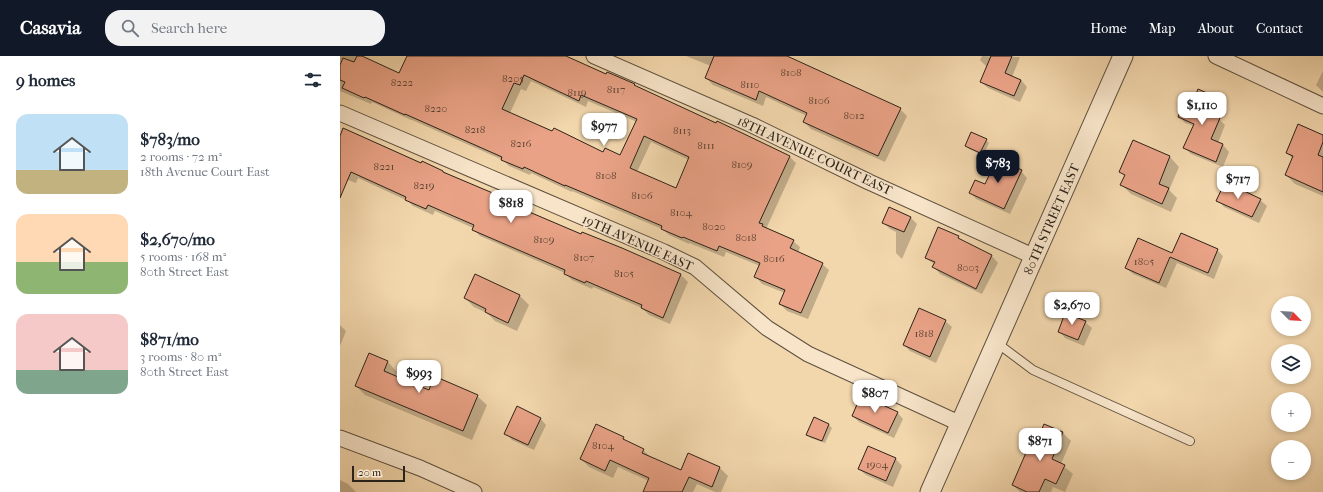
<!DOCTYPE html>
<html lang="en">
<head>
<meta charset="utf-8">
<style>
	:root { --surface:#fff; --page:#f2f2f3; --text:#1f2937; --muted:#747a83; --accent:#111827 }
	body { margin:0; font-family:"IM FELL French Canon",serif; background:var(--page); color:var(--text); height:100vh; display:flex; flex-direction:column; font-size:15px; white-space:nowrap }
	* { box-sizing:border-box; margin:0 }
	p { font-size:13px; color:var(--muted) }
	.icon { flex:none; width:22px; height:22px; fill:none; stroke:currentColor; stroke-width:2; stroke-linecap:round; stroke-linejoin:round }
	.map { position:relative; flex:1; overflow:hidden }
	.details { display:flex; flex-direction:column; background:var(--surface); width:340px }
	.details>* { flex:none }
	.needle { width:26px; rotate:114deg }
	.fabs { position:absolute; left:931px; top:240px; display:grid; gap:8px }
	.fabs a { display:grid; place-items:center; width:40px; height:40px; border-radius:50%; background:var(--surface); box-shadow:0 2px 6px #0003; font-size:20px }
	.scale { position:absolute; left:12px; bottom:10px; width:53px; box-sizing:border-box; padding-left:4px; border:2px solid #2c2319; border-top:0; font-size:11px; line-height:14px; white-space:nowrap; color:#2c2319; -webkit-text-stroke:3px #f7e4c9; paint-order:stroke }
	.price { position:absolute; translate:-50% -34px; padding:0 9px; border-radius:8px; background:#fff; color:#222; font-size:13px; line-height:26px; filter:drop-shadow(0 1px 2px #0008) }
	.price::after { content:''; position:absolute; left:50%; top:24px; width:12px; height:9px; margin-left:-6px; background:inherit; clip-path:polygon(0 0,100% 0,50% 100%) }
	.price.selected { background:var(--accent); color:#fff }
	ul { padding:0; list-style:none }
	li { display:flex; align-items:center; gap:12px; height:100px; padding:0 16px }
	li span { display:grid; place-items:center; flex:none; width:112px; height:80px; border-radius:12px; color:#555 }
	li>.icon { margin-inline-start:auto }
	span .icon { width:48px; height:48px; fill:#fffc; stroke-width:1 }
	li b { font-size:17px }
	h2 { display:flex; justify-content:space-between; align-items:center; height:48px; padding:0 16px; font-size:17px }
	header { display:flex; align-items:center; gap:24px; box-sizing:border-box; height:56px; padding:0 20px; background:var(--accent); color:#fff }
	header strong { font-size:19px }
	nav { display:flex; gap:22px; margin-inline-start:auto; font-size:14px }
	.search { width:280px; height:36px; background:var(--page); display:flex; align-items:center; gap:10px; box-sizing:border-box; padding:0 14px; border-radius:16px; color:var(--muted); font-size:15px }
	main { display:flex; flex:1; min-height:0 }
	.map>svg:first-child { display:block }
	.shadow { fill:#0003; fill-rule:evenodd }
	.building { fill:#e9a286; stroke:#2c2319; fill-rule:evenodd }
	.lines { fill:none; stroke-linecap:round; stroke-linejoin:round }
	.service-casing { stroke:#5e503e; stroke-width:10 }
	.minor-casing { stroke:#5e503e; stroke-width:17 }
	.tertiary-casing { stroke:#5e503e; stroke-width:21 }
	.service { stroke:#f7e4c9; stroke-width:8 }
	.minor { stroke:#f7e4c9; stroke-width:15 }
	.tertiary { stroke:#f7e4c9; stroke-width:19 }
	.labels { text-anchor:middle; stroke-width:3; stroke-linejoin:round; paint-order:stroke }
	.number-label { font-size:11px; fill:#5b4334 }
	.street-label { font-size:13px; fill:#2c2319; stroke:#f7e4c9 }
</style>
</head>
<body>
<header>
<strong>Casavia</strong>
<div class="search"><svg class="icon" aria-label="search" viewBox="0 0 24 24"><circle cx="10" cy="10" r="6"/><path d="M15 15l6 6"/></svg>Search here</div>
<nav><a>Home</a><a>Map</a><a>About</a><a>Contact</a></nav>
</header>
<main>
<section class="details">
<h2>9 homes<svg class="icon" aria-label="filters" viewBox="0 0 24 24"><path d="M4 7h16M4 17h16"/><circle cx="9" cy="7" r="2"/><circle cx="15" cy="17" r="2"/></svg></h2>
<ul>
<li><span style="background:linear-gradient(#bfe0f5 70%,#c2b280 0)"><svg class="icon" aria-label="home" viewBox="0 0 24 24"><path d="M3 11l9-7 9 7M6 9v11h12V9"/></svg></span><div><b>$783/mo</b><p>2 rooms · 72 m²</p><p>18th Avenue Court East</p></div></li>
<li><span style="background:linear-gradient(#ffd9b3 60%,#8fb573 0)"><svg class="icon" aria-label="home" viewBox="0 0 24 24"><path d="M3 11l9-7 9 7M6 9v11h12V9"/></svg></span><div><b>$2,670/mo</b><p>5 rooms · 168 m²</p><p>80th Street East</p></div></li>
<li><span style="background:linear-gradient(#f6c9c9 70%,#7fa58c 0)"><svg class="icon" aria-label="home" viewBox="0 0 24 24"><path d="M3 11l9-7 9 7M6 9v11h12V9"/></svg></span><div><b>$871/mo</b><p>3 rooms · 80 m²</p><p>80th Street East</p></div></li>
</ul>
</section>
<div class="map">
<svg width="983" height="436" viewBox="0 0 983 436">
	<rect width="100%" height="100%" fill="#f2d6ac"/>
	<filter id="stains"><feTurbulence type="fractalNoise" baseFrequency=".005" numOctaves="4"/><feColorMatrix values="0 0 0 0 .2 0 0 0 0 .09 0 0 0 0 .02 0 0 0 .5 -.17"/></filter>
	<radialGradient id="worn" r=".72"><stop offset=".6" stop-color="#630" stop-opacity="0"/><stop offset="1" stop-color="#630" stop-opacity=".3"/></radialGradient>
	<path class="shadow" d="M0,0H20L60,18L87,0H225L266,19L294,29L297,31L449,100L456,107L426,173L453,185L460,191L458,197L482,208L489,214L468,263L447,255L440,248L445,237L422,228L416,221L420,210L386,196L384,201L349,187V188L329,179L322,173L232,135V136L191,117L190,119L169,110L163,104L72,64H71L32,46L31,48L0,35ZM191,25L246,51L248,45L297,66L281,100L264,97L170,57L181,33L186,35ZM311,86L349,104L336,133L297,116Z
		M346,0H445L560,53L567,60L545,106L471,73L464,66L467,60L426,41L423,50L373,29L366,22L371,10Z
		M642,0L680,1L672,21L681,24L687,31L680,46L648,32L641,26L647,11L640,4Z
		M983,15V36L976,29Z
		M878,42L884,49L878,62L885,69L878,87L883,89L889,96L883,111L851,98L845,92L854,70L845,67L839,60L853,48Z
		M983,80V140L955,128L946,119L953,103L947,97Z
		M0,83L103,116L105,118L181,150L186,155L242,179L281,193L341,219L348,226L330,268L309,259L302,252L253,231L252,233L232,224L225,217L140,180L133,173V172L95,155L93,159L73,150L68,145L18,122L16,127L0,121Z
		M646,84L649,87L643,99L629,93L626,90Z
		M794,86L830,101L839,111L829,134L837,142L831,156L791,138L782,129L785,121L781,116Z
		M681,115L687,122L670,158L636,143L630,136Z
		M878,144H920L927,150L919,167L884,151Z
		M570,161L577,168L562,203L556,197V176L550,173L544,167Z
		M618,181L622,185L652,200L658,207L642,238L600,218L594,211L595,209L586,202Z
		M877,194L883,200L874,223L837,207L826,232L793,218L786,212L833,198Z
		M135,219L180,240L189,249L177,275L155,265L147,257L134,251L125,242Z
		M605,265L612,271L596,307L570,295L564,289Z
		M745,266L752,272L744,290L725,282L719,275Z
		M0,269L6,275L0,290Z
		M29,299L48,306L57,316L55,321L89,335L137,340L147,349L132,384L25,339L16,330Z
		M557,356L563,363L554,382L519,366L513,360Z
		M200,362L206,369L194,394L172,384L166,377Z
		M489,369L492,372L485,387L471,382L468,379Z
		M705,369L723,377L731,385L721,408L733,418L725,436L713,431L711,436H680L673,429L693,396Z
		M283,382L288,386L303,394L312,402L341,415L349,398L380,412L388,420L381,436H375L357,428L353,436H307L309,425L278,411L273,422L249,411L241,403Z
		M529,391L556,403L562,410L553,431L526,419L519,413Z
		M0,424L8,428L16,436H0Z"/>
	<path class="building" d="M17,0H22L59,17L67,0H226L266,18L267,16L295,28L294,29L376,67L377,65L450,100L419,167L423,168L422,170L454,184L450,192L483,207L461,257L439,248L445,234L414,221L420,207L379,190L377,195L343,181L342,182L321,173L322,170L225,129V130L184,111L183,113L161,104L162,101L65,58V59L25,41L24,42L2,32L5,26L0,24V9L3,2L14,6ZM184,19L239,45L241,39L297,63L280,99L265,92L263,96L214,72L212,75L162,53L174,27L180,29ZM304,80L349,101L336,132L290,112Z
		M374,0H447L561,52L538,100L463,66L467,57L419,35L416,44L365,22Z
		M651,0H672L665,17L681,24L674,40L640,26Z
		M858,33L878,42L871,58L880,62L871,83L883,88L876,106L843,92L854,68L838,61L845,44L852,47Z
		M958,68L983,79V86L978,99L983,101V136L945,119L953,100L946,97Z
		M3,72L81,107L82,105L103,115V116L181,149L180,152L241,178L242,176L282,192L341,218L323,262L301,252L302,249L246,225L245,227L224,218L225,214L132,174L134,169L88,149L86,153L65,144L66,141L11,116L0,142V80Z
		M631,76L647,83L640,97L625,90Z
		M793,84L830,100L819,128L829,132L822,148L780,129L785,119L779,116Z
		M657,103L682,114L664,153L629,137L635,124L645,128Z
		M885,126L921,143L912,161L876,145Z
		M549,151L571,161L564,176L542,167Z
		M598,171L619,180L618,182L652,199L636,233L592,211L595,206L585,202Z
		M841,177L878,193L868,217L830,201L819,227L785,212L798,182L832,197Z
		M135,218L180,239L168,267L145,256L146,253L124,242Z
		M579,252L606,264L590,301L563,289Z
		M725,257L746,265L738,284L718,276Z
		M29,297L48,305L44,315L89,334L94,320L138,339L123,375L15,330Z
		M521,339L558,356L548,377L512,360Z
		M177,350L201,362L188,389L164,378Z
		M474,361L489,368L482,385L466,379Z
		M256,368L284,381L283,383L304,393L302,397L341,414L348,397L380,411L372,431L349,421L342,436H303L309,422L270,404L265,415L240,403Z
		M704,368L723,376L712,403L725,409L716,428L705,423L699,436H687L672,429L688,392L693,394Z
		M528,390L556,402L546,425L518,413Z"/>
	<g class="lines">
		<g class="service-casing">
			<path id="service" d="M657,287L693,314L850,385"/>
		</g>
		<g class="minor-casing">
			<path id="minor" d="M254,0L412,69L529,126L695,201
				M876,0L983,50
				M0,57L324,196L355,211L427,272L468,298L621,368
				M0,382L80,412L134,436"/>
		</g>
		<g class="tertiary-casing">
			<path id="tertiary" d="M590,436L783,0"/>
		</g>
		<use href="#service" class="service"/>
		<use href="#minor" class="minor"/>
		<use href="#tertiary" class="tertiary"/>
	</g>
	<g class="labels">
		<g class="number-label">
			<text x="451" y="20">8108</text>
			<text x="173" y="26">8205</text>
			<text x="62" y="30">8222</text>
			<text x="410" y="32">8110</text>
			<text x="276" y="37">8117</text>
			<text x="237" y="40">8119</text>
			<text x="479" y="48">8106</text>
			<text x="96" y="56">8220</text>
			<text x="514" y="63">8012</text>
			<text x="135" y="77">8218</text>
			<text x="342" y="78">8113</text>
			<text x="181" y="91">8216</text>
			<text x="366" y="93">8111</text>
			<text x="402" y="112">8109</text>
			<text x="44" y="114">8221</text>
			<text x="266" y="123">8108</text>
			<text x="84" y="133">8219</text>
			<text x="302" y="143">8106</text>
			<text x="341" y="160">8104</text>
			<text x="374" y="174">8020</text>
			<text x="406" y="185">8018</text>
			<text x="204" y="187">8109</text>
			<text x="244" y="205">8107</text>
			<text x="434" y="206">8016</text>
			<text x="804" y="209">1805</text>
			<text x="628" y="215">8003</text>
			<text x="284" y="221">8105</text>
			<text x="584" y="281">1818</text>
			<text x="263" y="393">8104</text>
			<text x="537" y="412">1904</text>
		</g>
		<g class="street-label">
			<text transform="translate(475 99) rotate(25)" y="5">18TH AVENUE COURT EAST</text>
			<text transform="translate(711 163) rotate(-66)" y="5">80TH STREET EAST</text>
			<text transform="translate(298 186) rotate(24)" y="5">19TH AVENUE EAST</text>
		</g>
	</g>
	<rect width="100%" height="100%" filter="url(#stains)"/>
	<rect width="100%" height="100%" fill="url(#worn)"/>
</svg>
<div class="fabs">
<a><svg class="needle" viewBox="-14 -14 28 28"><path d="M0-13l5 13h-10z" fill="#e53935"/><path d="M0 13l5-13h-10z" fill="#747a83"/></svg></a>
<a><svg class="icon" aria-label="layers" viewBox="0 0 24 24"><path d="M12 4l9 5-9 5-9-5zM3 14l9 5 9-5"/></svg></a>
<a>+</a>
<a>−</a>
</div>
<div class="scale">20 m</div>
<b class="price" style="left:862px;top:70px">$1,110</b>
<b class="price" style="left:264px;top:91px">$977</b>
<b class="price selected" style="left:658px;top:128px">$783</b>
<b class="price" style="left:898px;top:144px">$717</b>
<b class="price" style="left:171px;top:168px">$818</b>
<b class="price" style="left:732px;top:270px">$2,670</b>
<b class="price" style="left:79px;top:338px">$993</b>
<b class="price" style="left:535px;top:358px">$807</b>
<b class="price" style="left:700px;top:406px">$871</b>
</div>
</main>
</body>
</html>
